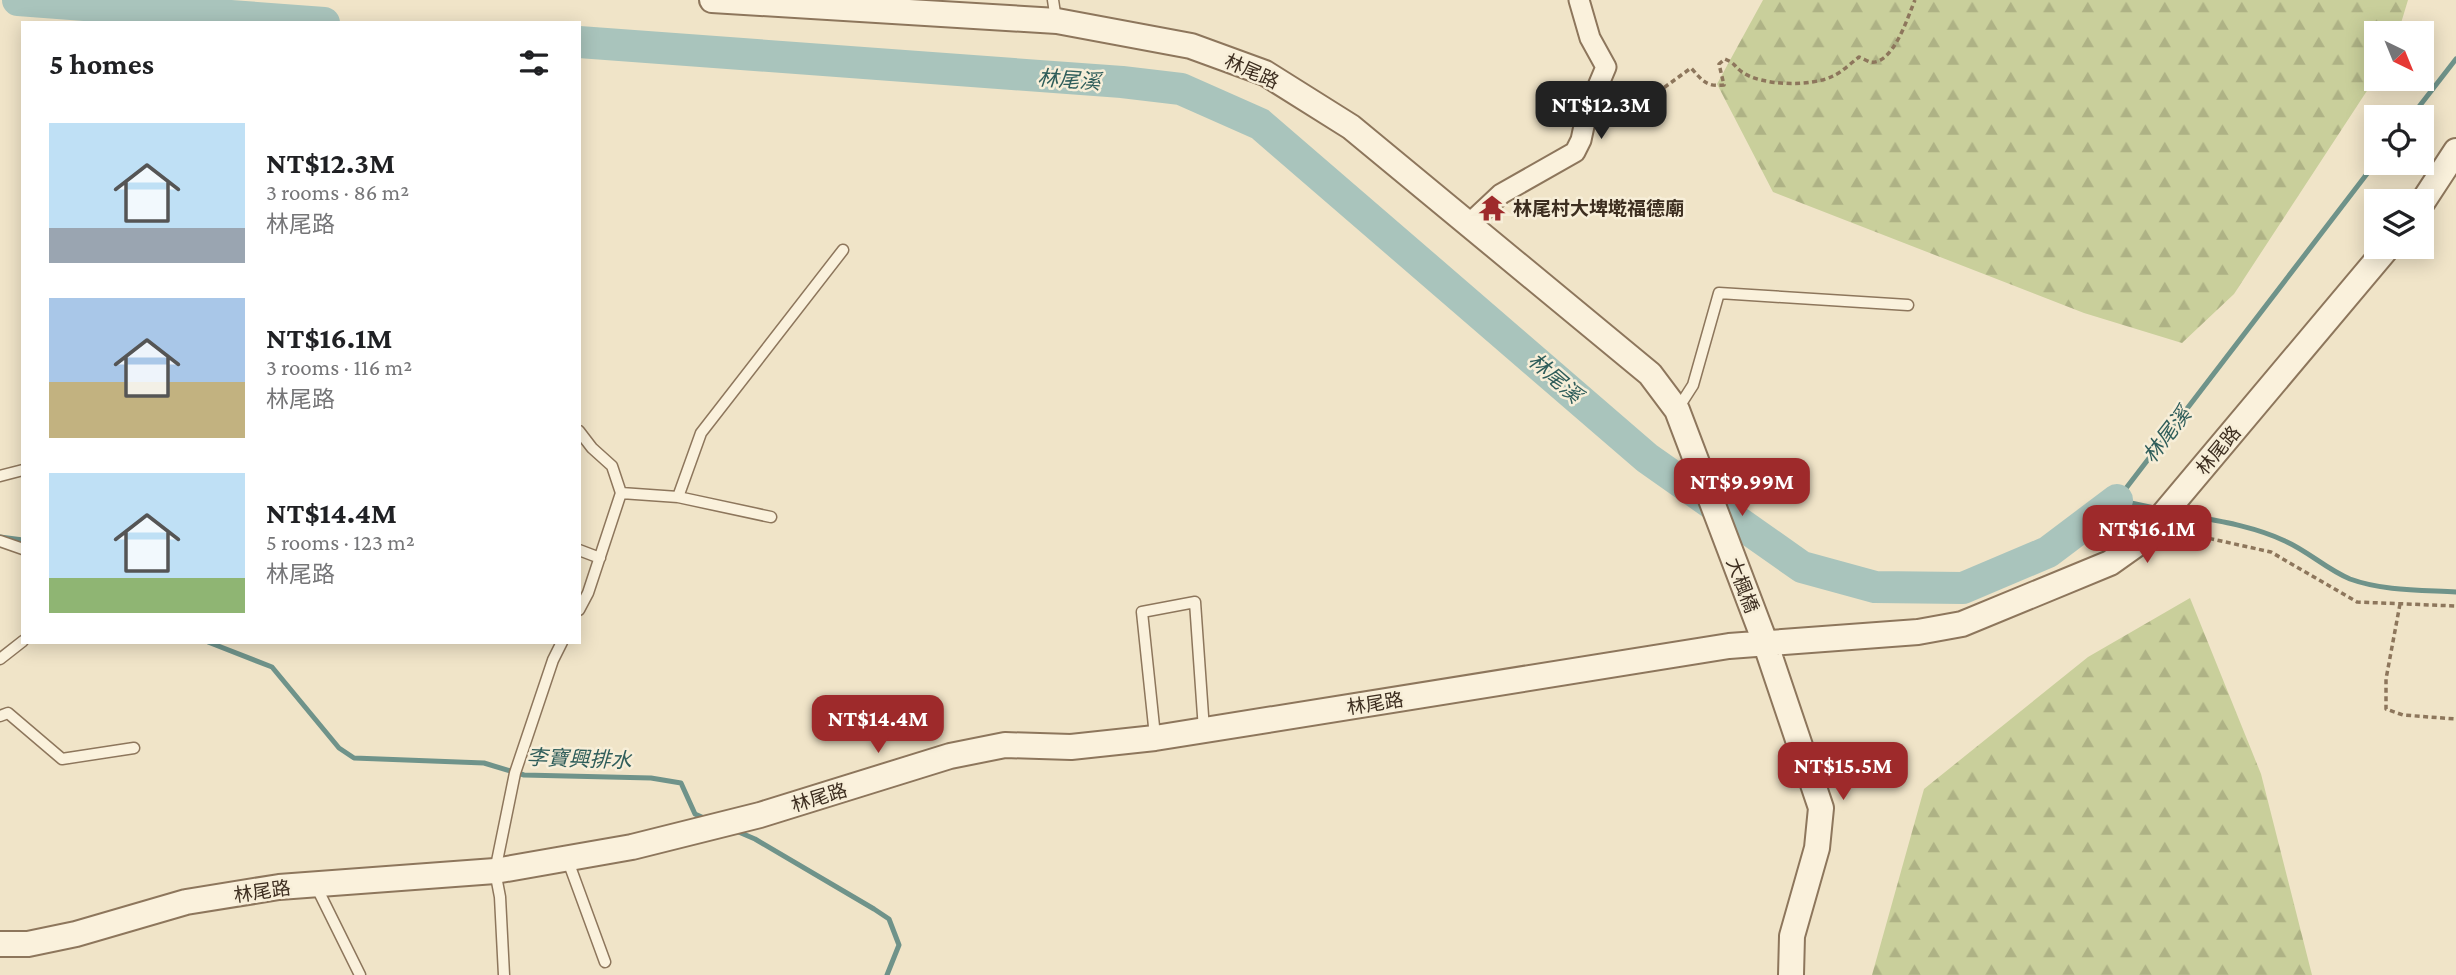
<!DOCTYPE html>
<html lang="en">
<head>
<meta charset="utf-8">
<style>
	:root { --surface:#fff; --page:#f2f2f2; --text:#202124; --muted:#757577; --accent:#9e2a2b }
	body { margin:0; font-family:"Crimson Pro","Noto Sans TC",serif; background:var(--page); color:var(--text); height:100vh; display:flex; flex-direction:column; font-size:26px; white-space:nowrap }
	* { box-sizing:border-box; margin:0 }
	p { font-size:23px; color:var(--muted) }
	.icon { flex:none; width:38px; height:38px; fill:none; stroke:currentColor; stroke-width:2; stroke-linecap:round; stroke-linejoin:round }
	.map { position:relative; flex:1; overflow:hidden }
	.drawer { position:absolute; left:21px; top:21px; width:560px; height:623px; display:flex; flex-direction:column; background:var(--surface); border-radius:0px; box-shadow:0 4px 18px #0003 }
	.drawer>* { flex:none }
	.needle { width:46px; rotate:137deg }
	.controls { position:absolute; left:2364px; top:21px; display:grid; gap:14px }
	.controls a { display:grid; place-items:center; width:70px; height:70px; border-radius:0px; background:var(--surface); box-shadow:0 4px 18px #0003; font-size:35px }
	.price { position:absolute; translate:-50% -60px; padding:0 16px; border-radius:14px; background:var(--accent); color:#fff; font-size:23px; line-height:46px; filter:drop-shadow(0 2px 4px #0008) }
	.price::after { content:''; position:absolute; left:50%; top:42px; width:21px; height:16px; margin-left:-10px; background:inherit; clip-path:polygon(0 0,100% 0,50% 100%) }
	.price.active { background:#222; color:#fff }
	ul { padding:0; list-style:none }
	li { display:flex; align-items:center; gap:21px; height:175px; padding:0 28px }
	li span { display:grid; place-items:center; flex:none; width:196px; height:140px; border-radius:0px; color:#555 }
	li>.icon { margin-inline-start:auto }
	span .icon { width:84px; height:84px; fill:#fffc; stroke-width:1 }
	li b { font-size:30px }
	h2 { display:flex; justify-content:space-between; align-items:center; height:84px; padding:0 28px; font-size:30px }
	.map>svg:first-child { display:block }
	.forest { fill:url(#forest-firs) }
	.lines { fill:none; stroke-linecap:round; stroke-linejoin:round }
	.stream { stroke:#6f938a; stroke-width:5 }
	.river { stroke:#a9c4bc; stroke-width:32 }
	.service-casing { stroke:#8d765c; stroke-width:13 }
	.minor-casing { stroke:#8d765c; stroke-width:23 }
	.tertiary-casing { stroke:#8d765c; stroke-width:28 }
	.path { stroke:#8d765c; stroke-width:3.5; stroke-dasharray:5 3.5; stroke-linecap:butt }
	.service { stroke:#faf1dc; stroke-width:10 }
	.minor { stroke:#faf1dc; stroke-width:19 }
	.tertiary { stroke:#faf1dc; stroke-width:24 }
	.labels { text-anchor:middle; stroke-width:5; stroke-linejoin:round; paint-order:stroke }
	.street-label { font-size:19px; fill:#3d2e20; stroke:#f7eed8 }
	.poi-label { font-size:19px; font-weight:bold; fill:#3d2e20; stroke:#f7eed8; text-anchor:start }
	.water-label { font-size:21px; font-style:italic; fill:#2f5d5a; stroke:#f7eed8 }
</style>
</head>
<body>
<div class="map">
<svg width="2456" height="975" viewBox="0 0 2456 975">
	<defs>
		<pattern id="forest-firs" width="22" height="20" patternUnits="userSpaceOnUse" patternTransform="scale(1.75)"><rect width="22" height="20" fill="#c9cf9b"/><path d="M5 1l3.5 6h-7zM16 11l3.5 6h-7z" fill="#aeb285"/></pattern>
	</defs>
	<rect width="100%" height="100%" fill="#f0e4c8"/>
	<path class="forest" d="M1763,0H2408L2398,33H2376V77L2234,294L2182,343L2084,313L1773,192L1717,84Z
		M2190,598L2261,774L2312,975H1872L1924,789L2088,657Z"/>
	<g class="lines">
		<path class="stream" d="M2411,117L2456,59
			M2159,509L2117,500L2376,162
			M2176,513C2212,520 2251,525 2285,541C2308,551 2326,569 2350,579C2383,591 2421,590 2456,592
			M0,537L23,540
			M208,642L272,667L339,748L354,758L484,763L524,775L651,778L681,783L695,814L706,819
			M734,830L755,839L874,909L889,919L899,945L887,975"/>
		<path class="river" d="M18,0L324,23
			M579,42L1122,82L1181,89L1260,124L1647,458L1802,567L1875,587L1963,588L2048,552L2117,500"/>
		<g class="service-casing">
			<path id="service" d="M1053,0L1056,20
				M1677,410L1693,385L1719,293L1908,305
				M579,431L592,448L612,466L621,493L588,593L579,610
				M0,476L23,470
				M621,493L678,497L771,517
				M678,497L701,433L843,250
				M0,541L23,549
				M579,550L600,558
				M0,659L23,641
				M0,716L8,713L62,759L134,748
				M1155,736L1142,612L1195,602L1204,730
				M568,861L605,962
				M315,884L360,975
				M504,975L500,897L495,871L515,773L553,660L562,642"/>
		</g>
		<g class="minor-casing">
			<path id="minor" d="M1469,224L1501,194L1575,152L1581,140L1587,112L1606,67L1590,38L1579,0"/>
		</g>
		<g class="tertiary-casing">
			<path id="tertiary" d="M712,0L1057,21L1191,46L1265,73L1351,127L1650,374L1677,410L1765,642L1821,808L1817,848L1792,936L1791,975
				M2422,203L2456,151
				M0,944H28L76,934L186,902L279,887L495,871L632,847L760,815L950,756L1005,745L1071,747L1155,738L1729,646L1918,632L1962,624L2110,563L2141,541L2388,247"/>
		</g>
		<path class="path" d="M1603,119L1624,113L1649,112L1658,92L1691,68C1703,81 1706,87 1724,85L1719,64L1725,59C1735,63 1734,66 1742,72C1762,86 1811,87 1833,76C1842,72 1851,63 1859,57C1860,57 1869,62 1870,62C1893,66 1908,16 1915,0
			M2176,531L2271,552L2357,602L2456,606
			M2400,604L2386,679V709L2403,715L2456,719"/>
		<use href="#service" class="service"/>
		<use href="#minor" class="minor"/>
		<use href="#tertiary" class="tertiary"/>
	</g>
	<defs>
		<g id="temple-bare" transform="scale(2.1)"><path d="M0-6L5-2H3V0L6.5 2.5H4V6H1.5V3h-3V6H-4V2.5H-6.5L-3 0V-2H-5Z" fill="#9e2a2b" stroke="#f7eed8" stroke-width="2.5" paint-order="stroke"/></g>
	</defs>
	<g fill-rule="evenodd">
		<use href="#temple-bare" x="1492" y="208"/>
	</g>
	<g class="labels">
		<g class="street-label">
			<text transform="translate(1252 71) rotate(24)" y="7">林尾路</text>
			<text transform="translate(2218 450) rotate(-50)" y="7">林尾路</text>
			<text transform="translate(1743 585) rotate(69)" y="7">大楓橋</text>
			<text transform="translate(1375 703) rotate(-9)" y="7">林尾路</text>
			<text transform="translate(819 797) rotate(-17)" y="7">林尾路</text>
			<text transform="translate(262 891) rotate(-8)" y="7">林尾路</text>
		</g>
		<g class="poi-label">
			<text x="1513" y="215">林尾村大埤墘福德廟</text>
		</g>
		<g class="water-label">
			<text transform="translate(1069 80) rotate(4)" y="7">林尾溪</text>
			<text transform="translate(1555 378) rotate(41)" y="7">林尾溪</text>
			<text transform="translate(2167 435) rotate(-52)" y="7">林尾溪</text>
			<text transform="translate(579 759) rotate(2)" y="7">李寶興排水</text>
		</g>
	</g>
</svg>
<div class="controls">
<a><svg class="needle" viewBox="-14 -14 28 28"><path d="M0-13l5 13h-10z" fill="#e53935"/><path d="M0 13l5-13h-10z" fill="#757577"/></svg></a>
<a><svg class="icon" aria-label="locate" viewBox="0 0 24 24"><circle cx="12" cy="12" r="6"/><path d="M12 2v4M12 18v4M2 12h4M18 12h4"/></svg></a>
<a><svg class="icon" aria-label="layers" viewBox="0 0 24 24"><path d="M12 4l9 5-9 5-9-5zM3 14l9 5 9-5"/></svg></a>
</div>
<b class="price active" style="left:1601px;top:141px">NT$12.3M</b>
<b class="price" style="left:1742px;top:518px">NT$9.99M</b>
<b class="price" style="left:2147px;top:565px">NT$16.1M</b>
<b class="price" style="left:878px;top:755px">NT$14.4M</b>
<b class="price" style="left:1843px;top:802px">NT$15.5M</b>
<section class="drawer">
<h2>5 homes<svg class="icon" aria-label="filters" viewBox="0 0 24 24"><path d="M4 7h16M4 17h16"/><circle cx="9" cy="7" r="2"/><circle cx="15" cy="17" r="2"/></svg></h2>
<ul>
<li><span style="background:linear-gradient(#bfe0f5 75%,#9aa5b1 0)"><svg class="icon" aria-label="home" viewBox="0 0 24 24"><path d="M3 11l9-7 9 7M6 9v11h12V9"/></svg></span><div><b>NT$12.3M</b><p>3 rooms · 86 m²</p><p>林尾路</p></div></li>
<li><span style="background:linear-gradient(#a9c7e8 60%,#c2b280 0)"><svg class="icon" aria-label="home" viewBox="0 0 24 24"><path d="M3 11l9-7 9 7M6 9v11h12V9"/></svg></span><div><b>NT$16.1M</b><p>3 rooms · 116 m²</p><p>林尾路</p></div></li>
<li><span style="background:linear-gradient(#bfe0f5 75%,#8fb573 0)"><svg class="icon" aria-label="home" viewBox="0 0 24 24"><path d="M3 11l9-7 9 7M6 9v11h12V9"/></svg></span><div><b>NT$14.4M</b><p>5 rooms · 123 m²</p><p>林尾路</p></div></li>
</ul>
</section>
</div>
</body>
</html>
